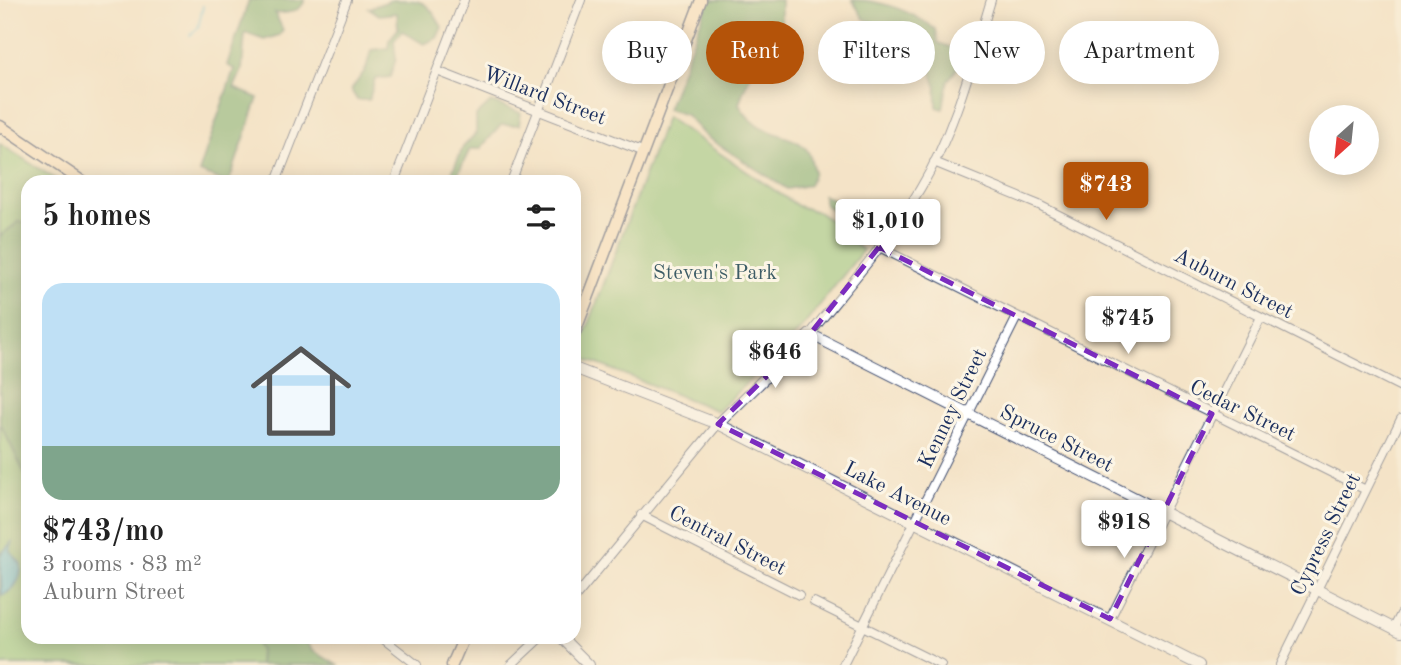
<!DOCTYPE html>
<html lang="en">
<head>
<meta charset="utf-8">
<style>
	:root { --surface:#fff; --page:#f6f6f6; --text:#222; --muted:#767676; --accent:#b45309 }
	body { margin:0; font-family:"Old Standard TT",serif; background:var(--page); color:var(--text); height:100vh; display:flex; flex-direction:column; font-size:26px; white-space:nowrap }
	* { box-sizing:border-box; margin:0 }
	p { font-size:23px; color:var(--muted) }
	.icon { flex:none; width:38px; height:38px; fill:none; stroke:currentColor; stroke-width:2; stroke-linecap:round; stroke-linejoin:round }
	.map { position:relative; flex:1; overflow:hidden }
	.panel { position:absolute; left:21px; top:175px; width:560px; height:469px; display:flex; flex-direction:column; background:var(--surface); border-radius:21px; box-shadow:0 4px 18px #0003 }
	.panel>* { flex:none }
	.top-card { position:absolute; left:602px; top:21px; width:665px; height:63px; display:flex; gap:14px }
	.needle { width:46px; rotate:207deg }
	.buttons { position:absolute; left:1309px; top:105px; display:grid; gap:14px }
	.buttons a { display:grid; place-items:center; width:70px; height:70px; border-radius:50%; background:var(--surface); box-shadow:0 4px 18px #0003; font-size:35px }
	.price { position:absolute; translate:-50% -60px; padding:0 16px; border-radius:7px; background:#fff; color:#222; font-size:23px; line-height:46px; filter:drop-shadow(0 2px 4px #0008) }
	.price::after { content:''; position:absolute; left:50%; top:42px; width:21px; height:16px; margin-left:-10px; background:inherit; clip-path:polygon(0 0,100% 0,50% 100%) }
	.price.current { background:var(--accent); color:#fff }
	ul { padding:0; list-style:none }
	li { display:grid; align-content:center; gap:14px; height:371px; padding:0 21px }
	li span { display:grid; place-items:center; height:217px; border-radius:21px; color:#555 }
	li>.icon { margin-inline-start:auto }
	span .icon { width:126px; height:126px; fill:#fffc; stroke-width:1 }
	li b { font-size:30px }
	h2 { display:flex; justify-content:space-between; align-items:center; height:84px; padding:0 21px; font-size:30px }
	.tag { padding:0 24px; border-radius:32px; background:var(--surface); box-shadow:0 4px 18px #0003; font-size:24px; line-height:63px }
	.tag.current { background:var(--accent); color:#fff }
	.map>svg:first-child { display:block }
	.green { fill:#8bc57a; stroke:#537a6c; stroke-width:2 }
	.forest { fill:#70aa6a; stroke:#466c64; stroke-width:2 }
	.water { fill:#5bbdd9; stroke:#3b769c; stroke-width:2 }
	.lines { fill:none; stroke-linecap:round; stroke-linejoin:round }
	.stream { stroke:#5bbdd9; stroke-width:2.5 }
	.minor-casing { stroke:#3c4a6e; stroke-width:10 }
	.tertiary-casing { stroke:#3c4a6e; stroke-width:12 }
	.secondary-casing { stroke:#3c4a6e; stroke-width:13 }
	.minor { stroke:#fff; stroke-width:8 }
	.tertiary { stroke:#fff; stroke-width:10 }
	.secondary { stroke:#fde5c5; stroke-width:10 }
	.marked { fill:none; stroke:#7b2cbf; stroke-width:5; stroke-dasharray:14 9; stroke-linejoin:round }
	.labels { text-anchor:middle; stroke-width:6; stroke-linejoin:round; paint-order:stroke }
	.street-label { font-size:21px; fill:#1b2f5e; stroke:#fcf5e5 }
	.park-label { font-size:21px; fill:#3d5c66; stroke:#fcf5e5 }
</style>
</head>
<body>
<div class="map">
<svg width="1401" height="665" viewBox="0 0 1401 665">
	<rect width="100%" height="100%" fill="#fcf5e5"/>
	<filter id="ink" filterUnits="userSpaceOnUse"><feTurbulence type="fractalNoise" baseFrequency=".0143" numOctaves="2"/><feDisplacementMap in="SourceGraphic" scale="14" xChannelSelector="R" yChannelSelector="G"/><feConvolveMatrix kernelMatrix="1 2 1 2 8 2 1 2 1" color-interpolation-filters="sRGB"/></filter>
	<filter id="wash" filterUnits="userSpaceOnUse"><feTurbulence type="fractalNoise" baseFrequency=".00686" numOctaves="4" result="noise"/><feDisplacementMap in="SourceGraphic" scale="28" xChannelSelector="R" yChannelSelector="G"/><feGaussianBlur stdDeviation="1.57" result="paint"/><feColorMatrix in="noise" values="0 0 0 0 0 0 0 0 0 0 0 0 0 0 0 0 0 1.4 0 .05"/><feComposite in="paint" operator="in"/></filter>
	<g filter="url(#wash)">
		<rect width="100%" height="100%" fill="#f4e3c7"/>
		<path class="green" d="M666,117L798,206L818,212L848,233L845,238L863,250L801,329L718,411L577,356Z
			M0,144L60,182H28V233L0,252Z
			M0,384L5,435L28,447V637H297L287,665H0Z"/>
		<path class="forest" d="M249,0H305C301,12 286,14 275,13L283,30L280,35L264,40L245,33L242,70L234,88L258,98L229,182H225L199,172L234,69L227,65Z
			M392,0C425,0 426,0 442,27L437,38L424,44L402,31L394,41L396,59L390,77L375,79L369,100H357L351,90L366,69L371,50L388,48L389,40L398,29L397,13L379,15L369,8Z
			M709,0H781V29C766,45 745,82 739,104C757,139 793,131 807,150C811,155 812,166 814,172L809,185L787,189L705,136L686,115L667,109Z
			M852,0C882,0 912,11 936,30L938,43L959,50L957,69L948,80L943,109L937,107L936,86L925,50L909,36L864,19Z
			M491,102L521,113L519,125H501L480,149H470L454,182H448L463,147L476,133V116Z
			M823,195L884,223L867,234L862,233L825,205Z
			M20,221L28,224V480L0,423V236Z
			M251,637H304L312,650L337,665H259L260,650Z"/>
		<path class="water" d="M13,541L10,551L21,564C22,577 15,591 2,595L0,555Z"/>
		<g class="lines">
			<path class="stream" d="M190,35L198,28L203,6"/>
		</g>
	</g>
	<g filter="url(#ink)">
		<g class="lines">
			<g class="minor-casing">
				<path id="minor" d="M437,71L642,151
					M934,162L1039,205L1401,387
					M276,182L347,0
					M394,182L464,0
					M511,182L581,0
					M879,247L1366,490
					M810,334C847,287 889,241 920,189C954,133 972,63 991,0
					M641,515L799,595
					M574,599L718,424
					M814,602L941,665
					M1110,619L1261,317
					M1394,628L1401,614
					M381,637L417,665
					M511,665L541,637
					M843,665L1017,317
					M1280,665L1401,419"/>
			</g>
			<g class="tertiary-casing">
				<path id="tertiary" d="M574,368L718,424L1199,665
					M718,424L810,334L1401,632
					M561,637L589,665"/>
			</g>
			<g class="secondary-casing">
				<path id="secondary" d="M0,126L83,182
					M574,335L701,0
					M452,665L464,637"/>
			</g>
			<use href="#minor" class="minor"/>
			<use href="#tertiary" class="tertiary"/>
			<use href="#secondary" class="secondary"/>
		</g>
	</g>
	<path d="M0 0H1401V665H0ZM879,247L1212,414L1110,619L718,424L810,334Z" fill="#f4e3c7" fill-opacity=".55" fill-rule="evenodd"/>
	<path class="marked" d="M879,247L1212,414L1110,619L718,424L810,334Z"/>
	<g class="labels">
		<g class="street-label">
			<text transform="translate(545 95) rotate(21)" y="7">Willard Street</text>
			<text transform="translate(1234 283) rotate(27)" y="7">Auburn Street</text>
			<text transform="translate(952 408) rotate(-64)" y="7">Kenney Street</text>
			<text transform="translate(1243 410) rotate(26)" y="7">Cedar Street</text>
			<text transform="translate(1057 438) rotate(27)" y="7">Spruce Street</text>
			<text transform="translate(898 493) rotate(27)" y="7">Lake Avenue</text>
			<text transform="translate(1325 534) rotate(-64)" y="7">Cypress Street</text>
			<text transform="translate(728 540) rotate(27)" y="7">Central Street</text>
		</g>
		<g class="park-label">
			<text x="715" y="279">Steven's Park</text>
		</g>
	</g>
</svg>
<div class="buttons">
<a><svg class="needle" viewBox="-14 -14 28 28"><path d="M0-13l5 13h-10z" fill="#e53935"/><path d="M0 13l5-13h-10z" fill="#767676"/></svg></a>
</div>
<b class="price current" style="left:1106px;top:222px">$743</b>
<b class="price" style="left:888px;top:259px">$1,010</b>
<b class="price" style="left:1128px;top:356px">$745</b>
<b class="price" style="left:775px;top:390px">$646</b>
<b class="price" style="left:1124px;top:560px">$918</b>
<div class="top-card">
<a class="tag">Buy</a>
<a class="tag current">Rent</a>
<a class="tag">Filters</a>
<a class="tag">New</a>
<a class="tag">Apartment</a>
</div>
<section class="panel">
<h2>5 homes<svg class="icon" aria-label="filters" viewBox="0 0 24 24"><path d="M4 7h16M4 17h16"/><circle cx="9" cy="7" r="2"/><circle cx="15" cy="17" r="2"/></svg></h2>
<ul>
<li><span style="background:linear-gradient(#bfe0f5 75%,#7fa58c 0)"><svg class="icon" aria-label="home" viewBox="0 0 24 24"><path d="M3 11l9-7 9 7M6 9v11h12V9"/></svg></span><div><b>$743/mo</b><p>3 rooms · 83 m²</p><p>Auburn Street</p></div></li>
</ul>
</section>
</div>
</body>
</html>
